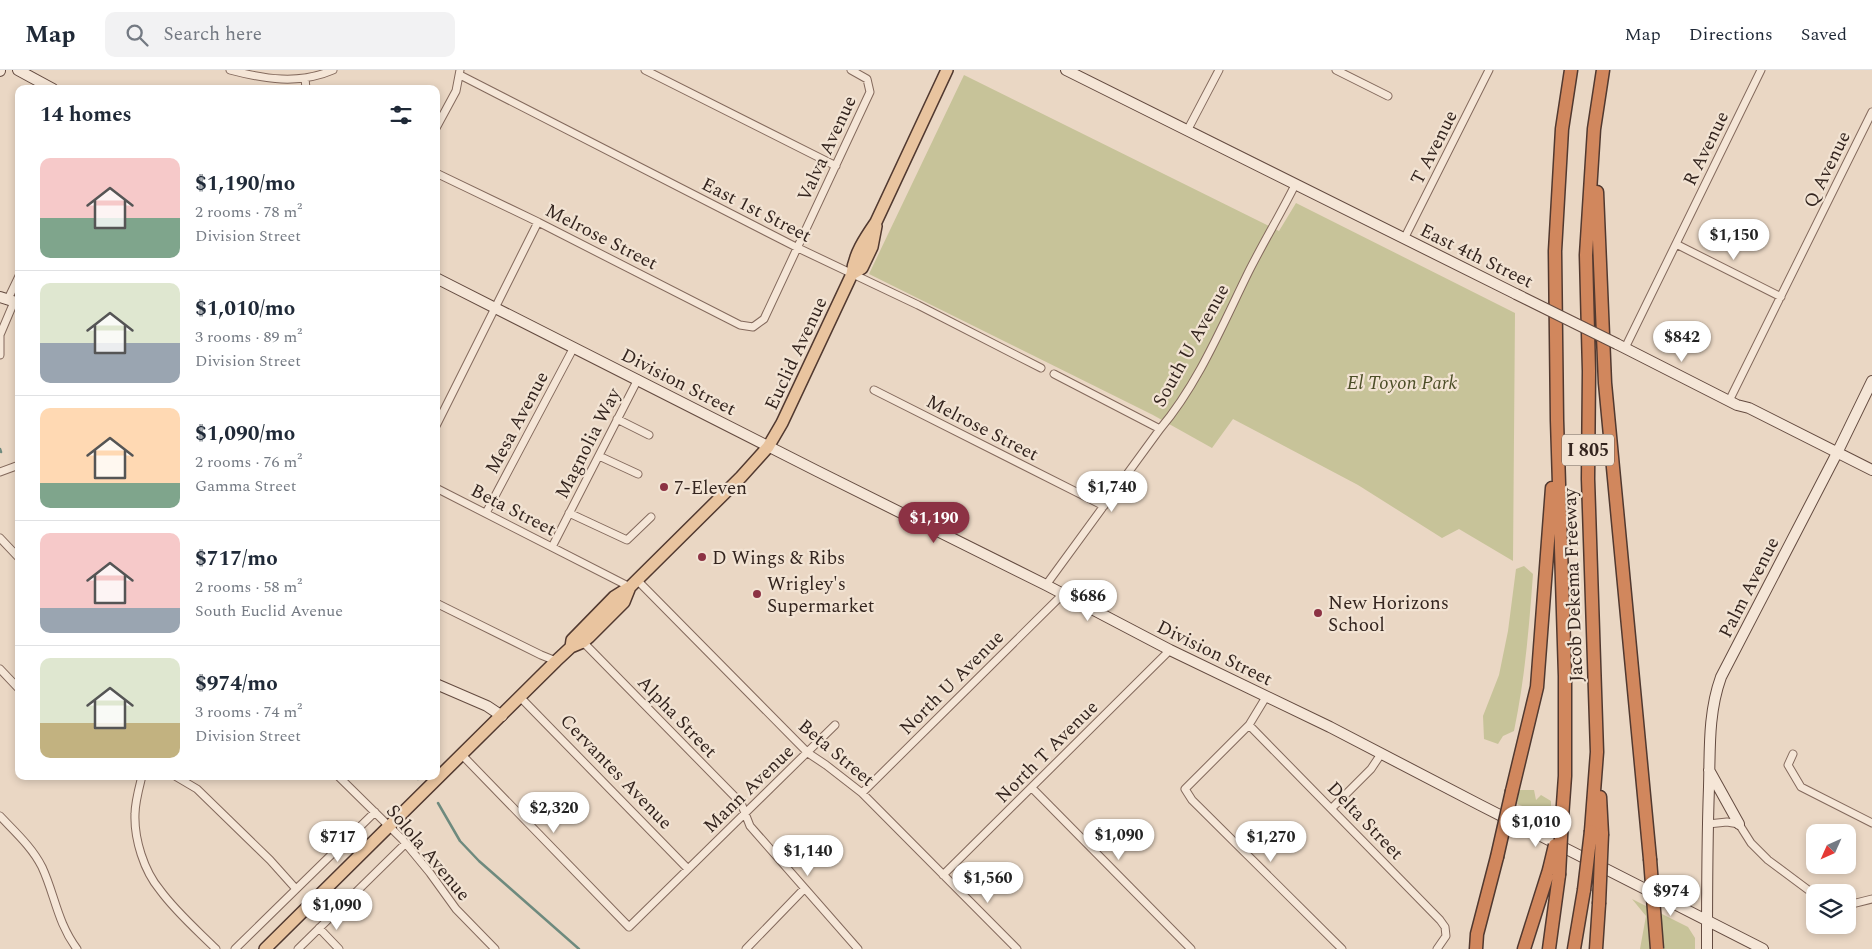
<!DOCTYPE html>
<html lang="en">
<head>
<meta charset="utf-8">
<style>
	:root { --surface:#fff; --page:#f2f2f3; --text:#1f2937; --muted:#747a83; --line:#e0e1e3; --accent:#8c3244 }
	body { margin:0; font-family:Spectral,serif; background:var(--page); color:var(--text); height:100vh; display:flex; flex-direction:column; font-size:19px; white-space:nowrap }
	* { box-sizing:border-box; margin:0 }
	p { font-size:16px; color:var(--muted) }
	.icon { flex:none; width:28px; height:28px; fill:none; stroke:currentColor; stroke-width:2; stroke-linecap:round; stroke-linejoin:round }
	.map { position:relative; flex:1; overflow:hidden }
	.drawer { position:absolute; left:15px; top:15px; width:425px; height:695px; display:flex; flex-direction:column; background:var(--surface); border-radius:10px; box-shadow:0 2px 8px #0003 }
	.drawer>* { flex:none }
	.needle { width:32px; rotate:225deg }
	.buttons { position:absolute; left:1806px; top:754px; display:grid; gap:10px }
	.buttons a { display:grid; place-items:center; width:50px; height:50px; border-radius:10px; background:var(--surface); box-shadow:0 2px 8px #0003; font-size:25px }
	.price { position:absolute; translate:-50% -42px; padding:0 11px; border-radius:18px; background:#fff; color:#222; font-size:16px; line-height:32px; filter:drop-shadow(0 1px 2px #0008) }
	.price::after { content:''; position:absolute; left:50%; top:30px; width:15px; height:11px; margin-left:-8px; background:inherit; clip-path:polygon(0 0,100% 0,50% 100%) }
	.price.current { background:var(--accent); color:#fff }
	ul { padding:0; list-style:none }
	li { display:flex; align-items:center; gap:15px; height:125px; padding:0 25px }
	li+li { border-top:1px solid var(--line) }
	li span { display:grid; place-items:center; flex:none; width:140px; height:100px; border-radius:10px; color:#555 }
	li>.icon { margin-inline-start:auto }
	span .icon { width:60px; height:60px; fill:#fffc; stroke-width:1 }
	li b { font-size:21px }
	h2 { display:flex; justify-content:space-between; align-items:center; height:60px; padding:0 25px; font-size:21px }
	header { display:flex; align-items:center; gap:30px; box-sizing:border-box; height:70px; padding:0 25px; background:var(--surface); border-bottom:1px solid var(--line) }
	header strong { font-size:24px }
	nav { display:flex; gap:28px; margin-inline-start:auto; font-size:18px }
	.search { width:350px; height:45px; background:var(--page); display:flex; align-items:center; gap:12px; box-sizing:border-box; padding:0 18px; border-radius:10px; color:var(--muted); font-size:19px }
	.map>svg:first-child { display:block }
	.green { fill:#c7c399 }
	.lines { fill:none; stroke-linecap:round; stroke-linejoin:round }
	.stream { stroke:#6e8a7e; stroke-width:2.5 }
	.street-casing { stroke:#83695c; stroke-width:9 }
	.secondary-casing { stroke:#644b40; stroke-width:12 }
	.primary-casing { stroke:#513930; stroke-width:14 }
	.highway-casing { stroke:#513930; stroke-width:15 }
	.street { stroke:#f5e6d7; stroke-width:7 }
	.secondary { stroke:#f5e6d7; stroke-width:10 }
	.primary { stroke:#e9c49f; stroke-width:11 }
	.highway { stroke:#d1875d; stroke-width:12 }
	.secondary-bridge-casing { stroke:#644b40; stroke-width:12; stroke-linecap:butt }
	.highway-bridge-casing { stroke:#513930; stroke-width:15; stroke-linecap:butt }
	.secondary-bridge { stroke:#f5e6d7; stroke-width:10 }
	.highway-bridge { stroke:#d1875d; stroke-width:12 }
	.poi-dot { fill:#8c3244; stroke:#f2e3d3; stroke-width:2 }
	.labels { text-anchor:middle; stroke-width:4.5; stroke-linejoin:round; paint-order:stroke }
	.shield { fill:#f2e3d3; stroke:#6d5e55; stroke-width:1 }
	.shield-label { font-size:18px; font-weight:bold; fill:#34251f }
	.street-label { font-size:19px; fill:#34251f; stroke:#f2e3d3 }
	.park-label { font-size:19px; font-style:italic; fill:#4c4e27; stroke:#f2e3d3 }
	.poi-label { font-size:19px; fill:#34251f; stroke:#f2e3d3; text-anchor:start }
</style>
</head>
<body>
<header>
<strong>Map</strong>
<div class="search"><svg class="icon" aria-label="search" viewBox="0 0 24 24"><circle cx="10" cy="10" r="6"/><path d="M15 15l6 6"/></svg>Search here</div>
<nav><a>Map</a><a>Directions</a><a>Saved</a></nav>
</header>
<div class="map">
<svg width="1872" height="879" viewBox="0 0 1872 879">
	<rect width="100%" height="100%" fill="#ead7c4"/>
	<path class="green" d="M964,5L1279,161L1296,133L1515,243L1513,491L1459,459L1442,468L1358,415L1233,349L1212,378L1153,345L869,204Z
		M1524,496L1533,504C1529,558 1525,608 1514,661L1503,666L1498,674L1484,669L1483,646L1499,605L1508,561L1516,499Z
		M1519,720H1534L1536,730L1541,725L1551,731V740L1538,746L1530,739L1517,734Z
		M1632,829L1688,857L1695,868V879H1640L1646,846Z"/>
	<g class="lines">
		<path class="stream" d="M0,379L1,382
			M416,706L418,709
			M438,733L460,771L479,791L579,879"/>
		<g class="street-casing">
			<path id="street" d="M230,0C264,9 299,15 333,0
				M645,0L836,96
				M1336,0L1388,26
				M460,5L798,178L918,235L1041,298
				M305,8L306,19
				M436,58L456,21L460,0
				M1187,61L1219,0
				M436,103L538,152L740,255L753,257L764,249L870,22L867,9L851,0
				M1404,169L1489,0
				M1676,174L1781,227
				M8,229L19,206
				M1625,278L1761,0
				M0,285V265L14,232
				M1054,304L1160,359
				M874,320L1104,436
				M1729,331L1872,42
				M617,349L649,365
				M436,356L538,152
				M599,386L638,404
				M0,402L19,395
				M436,418L630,517
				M486,443L574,277
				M569,443L627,470L651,447
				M0,468L19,488
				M552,477L638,309
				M637,510L808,683L826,695L862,723L1017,879
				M1046,515L1160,359C1198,314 1222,256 1248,203C1263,173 1280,145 1295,115
				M436,533L541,585L556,591
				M583,572L741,733L750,756L858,879
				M0,599L19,619
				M520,627L688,799
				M1266,627L1249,655L1185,719L1192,730L1342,879
				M1249,655L1440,850L1445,857L1446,866L1437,879
				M1793,684L1788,695L1801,717L1872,753
				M462,685L629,857L835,655
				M142,706C139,718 135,732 135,744C134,769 144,801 160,820C176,842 197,860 216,879
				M175,706L197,719L270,790L296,819
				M338,706L402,769L430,803L456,839L495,879
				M1032,718L1191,879
				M862,723L1063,524
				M1332,738L1371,699L1381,684
				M0,746C15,762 32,777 42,797C55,825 57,852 77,879
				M1708,754L1727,752L1739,754L1751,773L1768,790L1815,825
				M943,805L1170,580
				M1848,835L1872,829
				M319,858L339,879
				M235,879L375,742
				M298,879L405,774
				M746,879L804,819"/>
		</g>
		<g class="secondary-casing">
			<path id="secondary" d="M18,0L53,19
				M1066,0L1516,224
				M0,1V0
				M436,208L817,401L1046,515L1170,580L1330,657L1480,735L1763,879
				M0,227L19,233
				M1617,274L1737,335L1749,338L1872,400
				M436,614L487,636L502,646
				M1709,700L1739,754
				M1707,879C1707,825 1707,771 1709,717C1710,680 1708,643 1721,607L1837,383L1872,311"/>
		</g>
		<g class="primary-casing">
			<path id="primary" d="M852,204L862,198L872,177L876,156
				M571,577L572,570L614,527L630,517L741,407L768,377L782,353L852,204C854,184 865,168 876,152L947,0
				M265,879L556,591L571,577L583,572L589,567L624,532L630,517"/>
		</g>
		<g class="highway-casing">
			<path id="highway" d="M1597,122L1605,313L1650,789
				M1512,721L1537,617L1552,418
				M1600,727L1602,764
				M1562,748L1565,706V606L1557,350L1555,181L1562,59L1571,0
				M1591,761L1597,682L1588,409L1589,301L1586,185L1594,59L1603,0
				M1476,879L1477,864L1497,787
				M1524,879L1549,800
				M1549,879L1559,805
				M1574,879L1584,820
				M1596,879L1599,834"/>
		</g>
		<use href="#street" class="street"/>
		<use href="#secondary" class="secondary"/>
		<use href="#primary" class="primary"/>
		<use href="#highway" class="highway"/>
		<g class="secondary-bridge-casing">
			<path id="secondary-bridge" d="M1516,224L1617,274"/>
		</g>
		<g class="highway-bridge-casing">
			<path id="highway-bridge" d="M1497,787L1512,721
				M1650,789L1657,879
				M1549,800L1555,775
				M1559,805L1562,748
				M1584,820L1591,761
				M1599,834L1602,764"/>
		</g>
		<use href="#secondary-bridge" class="secondary-bridge"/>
		<use href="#highway-bridge" class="highway-bridge"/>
	</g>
	<g class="poi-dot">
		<circle cx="664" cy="417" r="5"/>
		<circle cx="702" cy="487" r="5"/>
		<circle cx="757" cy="524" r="5"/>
		<circle cx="1318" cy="543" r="5"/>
	</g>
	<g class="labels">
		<rect class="shield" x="1562" y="364.5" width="52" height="31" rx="4"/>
		<g class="shield-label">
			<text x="1588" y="386">I 805</text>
		</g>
		<g class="street-label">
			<text transform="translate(1433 77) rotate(-63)" y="7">T Avenue</text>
			<text transform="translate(826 78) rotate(-65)" y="7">Valva Avenue</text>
			<text transform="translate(1705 78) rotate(-64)" y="7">R Avenue</text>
			<text transform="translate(1826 99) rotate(-64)" y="7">Q Avenue</text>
			<text transform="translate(757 139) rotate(27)" y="7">East 1st Street</text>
			<text transform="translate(602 166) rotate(27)" y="7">Melrose Street</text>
			<text transform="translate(1477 185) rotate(26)" y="7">East 4th Street</text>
			<text transform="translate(1190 275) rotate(-61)" y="7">South U Avenue</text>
			<text transform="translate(795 283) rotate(-65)" y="7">Euclid Avenue</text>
			<text transform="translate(679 311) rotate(27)" y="7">Division Street</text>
			<text transform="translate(516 352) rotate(-62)" y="7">Mesa Avenue</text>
			<text transform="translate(983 357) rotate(27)" y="7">Melrose Street</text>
			<text transform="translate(587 373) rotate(-63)" y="7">Magnolia Way</text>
			<text transform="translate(514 439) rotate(27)" y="7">Beta Street</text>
			<text transform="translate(1572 515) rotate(-92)" y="7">Jacob Dekema Freeway</text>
			<text transform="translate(1748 517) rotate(-63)" y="7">Palm Avenue</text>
			<text transform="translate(1215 582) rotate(26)" y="7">Division Street</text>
			<text transform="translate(951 612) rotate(-45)" y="7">North U Avenue</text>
			<text transform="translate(678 646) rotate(46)" y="7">Alpha Street</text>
			<text transform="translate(1046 681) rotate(-45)" y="7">North T Avenue</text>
			<text transform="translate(837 682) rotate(40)" y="7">Beta Street</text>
			<text transform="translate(617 701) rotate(46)" y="7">Cervantes Avenue</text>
			<text transform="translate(748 718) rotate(-44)" y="7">Mann Avenue</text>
			<text transform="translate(1366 750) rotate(46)" y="7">Delta Street</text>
			<text transform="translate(429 782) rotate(50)" y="7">Solola Avenue</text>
		</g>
		<g class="park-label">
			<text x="1402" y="319">El Toyon Park</text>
		</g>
		<g class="poi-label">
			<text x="674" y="424">7-Eleven</text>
			<text x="712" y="494">D Wings &amp; Ribs</text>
			<text x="767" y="520">Wrigley's<tspan x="767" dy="22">Supermarket</tspan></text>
			<text x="1328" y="539">New Horizons<tspan x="1328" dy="22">School</tspan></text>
		</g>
	</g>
</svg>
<div class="buttons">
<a><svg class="needle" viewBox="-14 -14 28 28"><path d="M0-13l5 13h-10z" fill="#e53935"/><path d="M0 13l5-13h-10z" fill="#747a83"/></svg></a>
<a><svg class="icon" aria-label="layers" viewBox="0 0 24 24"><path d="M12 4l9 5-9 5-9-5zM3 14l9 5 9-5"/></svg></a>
</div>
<b class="price" style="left:1734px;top:191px">$1,150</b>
<b class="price" style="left:1682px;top:293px">$842</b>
<b class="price" style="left:1112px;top:443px">$1,740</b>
<b class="price current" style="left:934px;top:474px">$1,190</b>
<b class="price" style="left:1088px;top:552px">$686</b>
<b class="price" style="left:554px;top:764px">$2,320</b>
<b class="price" style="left:1536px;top:778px">$1,010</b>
<b class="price" style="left:1119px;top:791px">$1,090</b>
<b class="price" style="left:338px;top:793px">$717</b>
<b class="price" style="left:1271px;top:793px">$1,270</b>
<b class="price" style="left:808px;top:807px">$1,140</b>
<b class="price" style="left:988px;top:834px">$1,560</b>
<b class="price" style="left:1671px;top:847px">$974</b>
<b class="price" style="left:337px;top:861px">$1,090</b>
<section class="drawer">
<h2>14 homes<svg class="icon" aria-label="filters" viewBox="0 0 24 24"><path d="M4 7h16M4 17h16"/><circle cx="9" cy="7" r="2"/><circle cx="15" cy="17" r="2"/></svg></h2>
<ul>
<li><span style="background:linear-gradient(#f6c9c9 60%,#7fa58c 0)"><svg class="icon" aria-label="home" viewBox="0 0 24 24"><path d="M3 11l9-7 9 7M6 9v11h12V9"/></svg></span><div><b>$1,190/mo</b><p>2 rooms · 78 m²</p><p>Division Street</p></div></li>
<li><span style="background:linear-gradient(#dfe7d0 60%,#9aa5b1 0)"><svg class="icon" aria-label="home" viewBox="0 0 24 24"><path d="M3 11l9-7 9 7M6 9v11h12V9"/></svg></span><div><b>$1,010/mo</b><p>3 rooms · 89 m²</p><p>Division Street</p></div></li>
<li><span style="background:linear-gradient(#ffd9b3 75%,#7fa58c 0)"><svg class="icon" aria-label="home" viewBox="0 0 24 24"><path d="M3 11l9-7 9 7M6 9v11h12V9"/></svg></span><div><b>$1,090/mo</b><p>2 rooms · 76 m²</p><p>Gamma Street</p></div></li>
<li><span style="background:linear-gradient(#f6c9c9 75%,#9aa5b1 0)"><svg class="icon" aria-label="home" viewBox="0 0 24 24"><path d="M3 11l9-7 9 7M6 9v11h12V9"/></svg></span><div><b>$717/mo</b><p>2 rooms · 58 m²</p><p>South Euclid Avenue</p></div></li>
<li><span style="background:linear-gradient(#dfe7d0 65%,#c2b280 0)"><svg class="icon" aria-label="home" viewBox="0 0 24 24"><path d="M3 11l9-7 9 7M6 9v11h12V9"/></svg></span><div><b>$974/mo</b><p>3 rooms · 74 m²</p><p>Division Street</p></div></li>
</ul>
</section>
</div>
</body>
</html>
